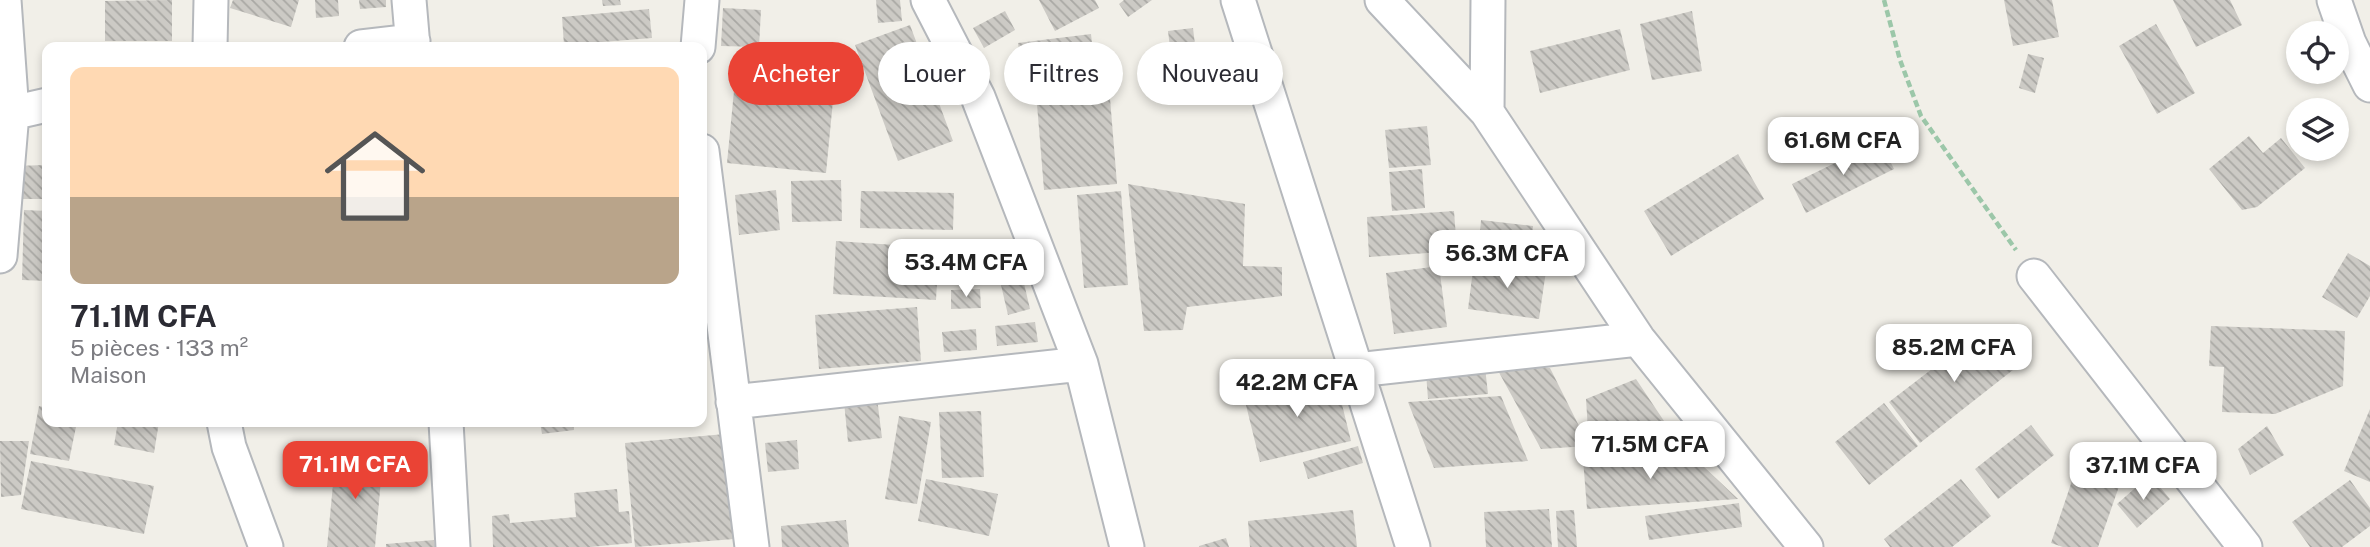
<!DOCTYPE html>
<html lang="fr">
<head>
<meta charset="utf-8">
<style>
	:root { --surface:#fff; --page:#f2f2f3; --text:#2b2b33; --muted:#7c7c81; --accent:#ea4335 }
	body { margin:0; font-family:"Public Sans",sans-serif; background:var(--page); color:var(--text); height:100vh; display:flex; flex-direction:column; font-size:26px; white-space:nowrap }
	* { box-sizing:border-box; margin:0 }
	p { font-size:23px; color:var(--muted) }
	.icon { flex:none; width:38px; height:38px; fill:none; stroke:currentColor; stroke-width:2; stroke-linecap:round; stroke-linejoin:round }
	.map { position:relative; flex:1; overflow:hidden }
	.details { position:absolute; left:42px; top:42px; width:665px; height:385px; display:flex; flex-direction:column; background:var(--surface); border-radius:14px; box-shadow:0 4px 10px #0003 }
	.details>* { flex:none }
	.banner { position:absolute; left:728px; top:42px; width:665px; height:63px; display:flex; gap:14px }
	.controls { position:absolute; left:2286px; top:21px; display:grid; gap:14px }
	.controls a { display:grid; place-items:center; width:63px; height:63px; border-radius:50%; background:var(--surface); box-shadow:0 4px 10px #0003; font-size:35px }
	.price { position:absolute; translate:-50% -60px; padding:0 16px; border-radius:14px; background:#fff; color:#222; font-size:23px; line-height:46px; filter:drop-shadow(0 2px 4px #0008) }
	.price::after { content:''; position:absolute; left:50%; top:42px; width:21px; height:16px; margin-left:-10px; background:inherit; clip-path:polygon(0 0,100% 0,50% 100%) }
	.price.active { background:var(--accent); color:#fff }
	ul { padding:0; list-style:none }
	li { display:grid; align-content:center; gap:14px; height:371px; padding:0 28px }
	li span { display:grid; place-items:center; height:217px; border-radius:14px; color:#555 }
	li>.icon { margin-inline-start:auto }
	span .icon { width:126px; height:126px; fill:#fffc; stroke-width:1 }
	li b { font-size:30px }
	.pill { padding:0 24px; border-radius:32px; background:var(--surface); box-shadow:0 4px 10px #0003; font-size:24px; line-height:63px }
	.pill.active { background:var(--accent); color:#fff }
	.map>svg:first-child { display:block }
	.building { fill:url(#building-back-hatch) }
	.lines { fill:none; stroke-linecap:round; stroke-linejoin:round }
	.minor-casing { stroke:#b5b8bc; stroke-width:37 }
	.path { stroke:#9cc7a9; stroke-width:4.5; stroke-dasharray:7 3.5; stroke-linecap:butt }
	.minor { stroke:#fff; stroke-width:33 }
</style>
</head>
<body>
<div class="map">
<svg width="2370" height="547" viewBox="0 0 2370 547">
	<defs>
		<pattern id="building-back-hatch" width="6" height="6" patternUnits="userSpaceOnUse" patternTransform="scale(1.75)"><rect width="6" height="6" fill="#cccac5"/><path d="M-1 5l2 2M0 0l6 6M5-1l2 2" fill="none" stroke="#a9a8a4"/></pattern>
	</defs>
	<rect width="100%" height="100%" fill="#f1efe8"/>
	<path class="building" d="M172,0V41H105V1Z
		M233,0H299L291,27L230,8Z
		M315,0H338L339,16L316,18Z
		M359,0H386V7L360,9Z
		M602,0H620L621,5L603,6Z
		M876,0H900L902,21L878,23Z
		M1039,0H1095L1099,8L1055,31Z
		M1124,0H1152L1128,17L1119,4Z
		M2004,0H2052L2059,37L2013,46Z
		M2173,0H2230L2242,25L2196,47Z
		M723,8L761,10L759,47L721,46Z
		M649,9L652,38L564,45L562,17Z
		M1005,11L1015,30L984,48L973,28Z
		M1692,11L1702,71L1652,80L1640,24Z
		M2156,24L2195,93L2157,114L2119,46Z
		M910,25L953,141L898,161L855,45Z
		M1193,28L1196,53L1171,56L1168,31Z
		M1620,29L1630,70L1540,93L1530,51Z
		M1091,34L1096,80L1024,89L1018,43Z
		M2028,54L2044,58L2035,93L2019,88Z
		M736,70L835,80L826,173L727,163Z
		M1109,86L1117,184L1044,190L1036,92Z
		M1427,126L1431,165L1389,168L1385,130Z
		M2249,136L2263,153L2281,138L2305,168L2257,207L2242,210L2209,169Z
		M1880,141L1894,169L1806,213L1792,184Z
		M1738,154L1764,199L1671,256L1644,211Z
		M47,165V199H13V166Z
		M1422,169L1425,208L1392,211L1389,172Z
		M841,180L842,221L792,222L791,181Z
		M1128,184L1245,204L1243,266L1282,267V296L1187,307L1183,330L1144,331Z
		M776,190L780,230L739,235L735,195Z
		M861,191L954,193L953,230L860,228Z
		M1121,191L1128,285L1084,288L1077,195Z
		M24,210L47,211V281L22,280Z
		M1454,211L1457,251L1369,257L1367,217Z
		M1481,220L1533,226L1530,258L1478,253Z
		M836,241L939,248L936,300L833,294Z
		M2348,253L2370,266V296L2357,318L2322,297Z
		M1474,262L1546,271L1539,319L1468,309Z
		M1439,266L1447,327L1394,334L1386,273Z
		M1023,279L1030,309L1008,315L1001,285Z
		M980,289L981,308L951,309V290Z
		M917,307L921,361L819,369L815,315Z
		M1035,322L1038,342L997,346L995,326Z
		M1988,326L2018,366L1920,443L1889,402Z
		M2211,326L2345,331L2343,386L2275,414L2222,412L2224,367L2209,366Z
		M976,329L977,350L944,352L942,332Z
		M1485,367L1488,394L1428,399L1426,373Z
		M1496,367L1550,368L1589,446L1586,399L1636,379L1676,439L1603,443L1589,446L1541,449Z
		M1335,376L1351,441L1260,462L1244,397Z
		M1501,396L1528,461L1434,468L1408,402Z
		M877,398L882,438L848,442L844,402Z
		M1884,403L1918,446L1869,485L1835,442Z
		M39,406L47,408V422H77L69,461L30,454Z
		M2370,409V482L2344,471Z
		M981,411L984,477L942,478L939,412Z
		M899,416L931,422L917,504L885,499Z
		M118,422H159L154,453L114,445Z
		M540,422H573L574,430L542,434Z
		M2031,425L2054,455L1998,499L1975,469Z
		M2267,426L2284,455L2250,475L2238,449Z
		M725,434L734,539L635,547L625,443Z
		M797,440L799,469L768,472L765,443Z
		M0,441H29L21,495L1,497Z
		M1358,446L1363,463L1308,479L1303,462Z
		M1687,451L1738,499L1587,509L1583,459Z
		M336,453L383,457L375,547H327Z
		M2081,454L2125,469L2098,547H2063L2051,543Z
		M31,461L154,486L144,534L21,509Z
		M2150,475L2170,499L2137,528L2117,504Z
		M926,479L998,494L989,536L918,521Z
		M1961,479L1991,516L1952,547H1890L1884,539Z
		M2350,480L2370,508V526L2342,547H2310L2292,522Z
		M617,489L619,512L629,511L632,543L590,547H493L492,516L509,514L510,523L576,517L574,493Z
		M1739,503L1742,527L1649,540L1645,516Z
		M1549,509L1552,547H1486L1484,512Z
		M1353,510L1357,547H1250L1248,521Z
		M1574,510L1577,547H1558L1556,511Z
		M846,520L849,547H782L781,526Z
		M1226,538L1229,547H1199V546Z
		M434,540L435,547H386V544Z"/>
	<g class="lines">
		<g class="minor-casing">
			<path id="minor" d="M409,0L413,47
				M928,0L978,97L1081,364L1127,547
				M1238,0L1413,547
				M1382,0L1487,112L1638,339L1806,547
				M2334,0L2349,43L2370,85
				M210,47L211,0
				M361,47L413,41
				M698,47L702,0
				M1487,112L1488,0
				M12,113L47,105
				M702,151L752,547
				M0,256L12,113L4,0
				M2034,276L2245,547
				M1357,370L1638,339
				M733,402L1081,364
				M224,422L229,447L266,547
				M446,422L453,547"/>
		</g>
		<path class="path" d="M1884,0L1900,60L1921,116L2016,250"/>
		<use href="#minor" class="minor"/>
	</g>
</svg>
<div class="controls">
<a><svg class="icon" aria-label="locate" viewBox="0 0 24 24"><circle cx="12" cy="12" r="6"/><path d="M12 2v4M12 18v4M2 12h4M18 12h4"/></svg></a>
<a><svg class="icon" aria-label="layers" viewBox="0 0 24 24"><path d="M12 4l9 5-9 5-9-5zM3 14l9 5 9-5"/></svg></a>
</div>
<b class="price" style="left:1843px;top:177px">61.6M CFA</b>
<b class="price" style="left:1507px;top:290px">56.3M CFA</b>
<b class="price" style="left:966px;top:299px">53.4M CFA</b>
<b class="price" style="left:1954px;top:384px">85.2M CFA</b>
<b class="price" style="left:1297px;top:419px">42.2M CFA</b>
<b class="price" style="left:1650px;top:481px">71.5M CFA</b>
<b class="price active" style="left:355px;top:501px">71.1M CFA</b>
<b class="price" style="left:2143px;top:502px">37.1M CFA</b>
<div class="banner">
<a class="pill active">Acheter</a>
<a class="pill">Louer</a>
<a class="pill">Filtres</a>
<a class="pill">Nouveau</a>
</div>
<section class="details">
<ul>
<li><span style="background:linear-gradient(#ffd9b3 60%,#b9a48a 0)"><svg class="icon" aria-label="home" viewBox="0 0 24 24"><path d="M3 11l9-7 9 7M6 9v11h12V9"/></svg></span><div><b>71.1M CFA</b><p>5 pièces · 133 m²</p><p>Maison</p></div></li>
</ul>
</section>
</div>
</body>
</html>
